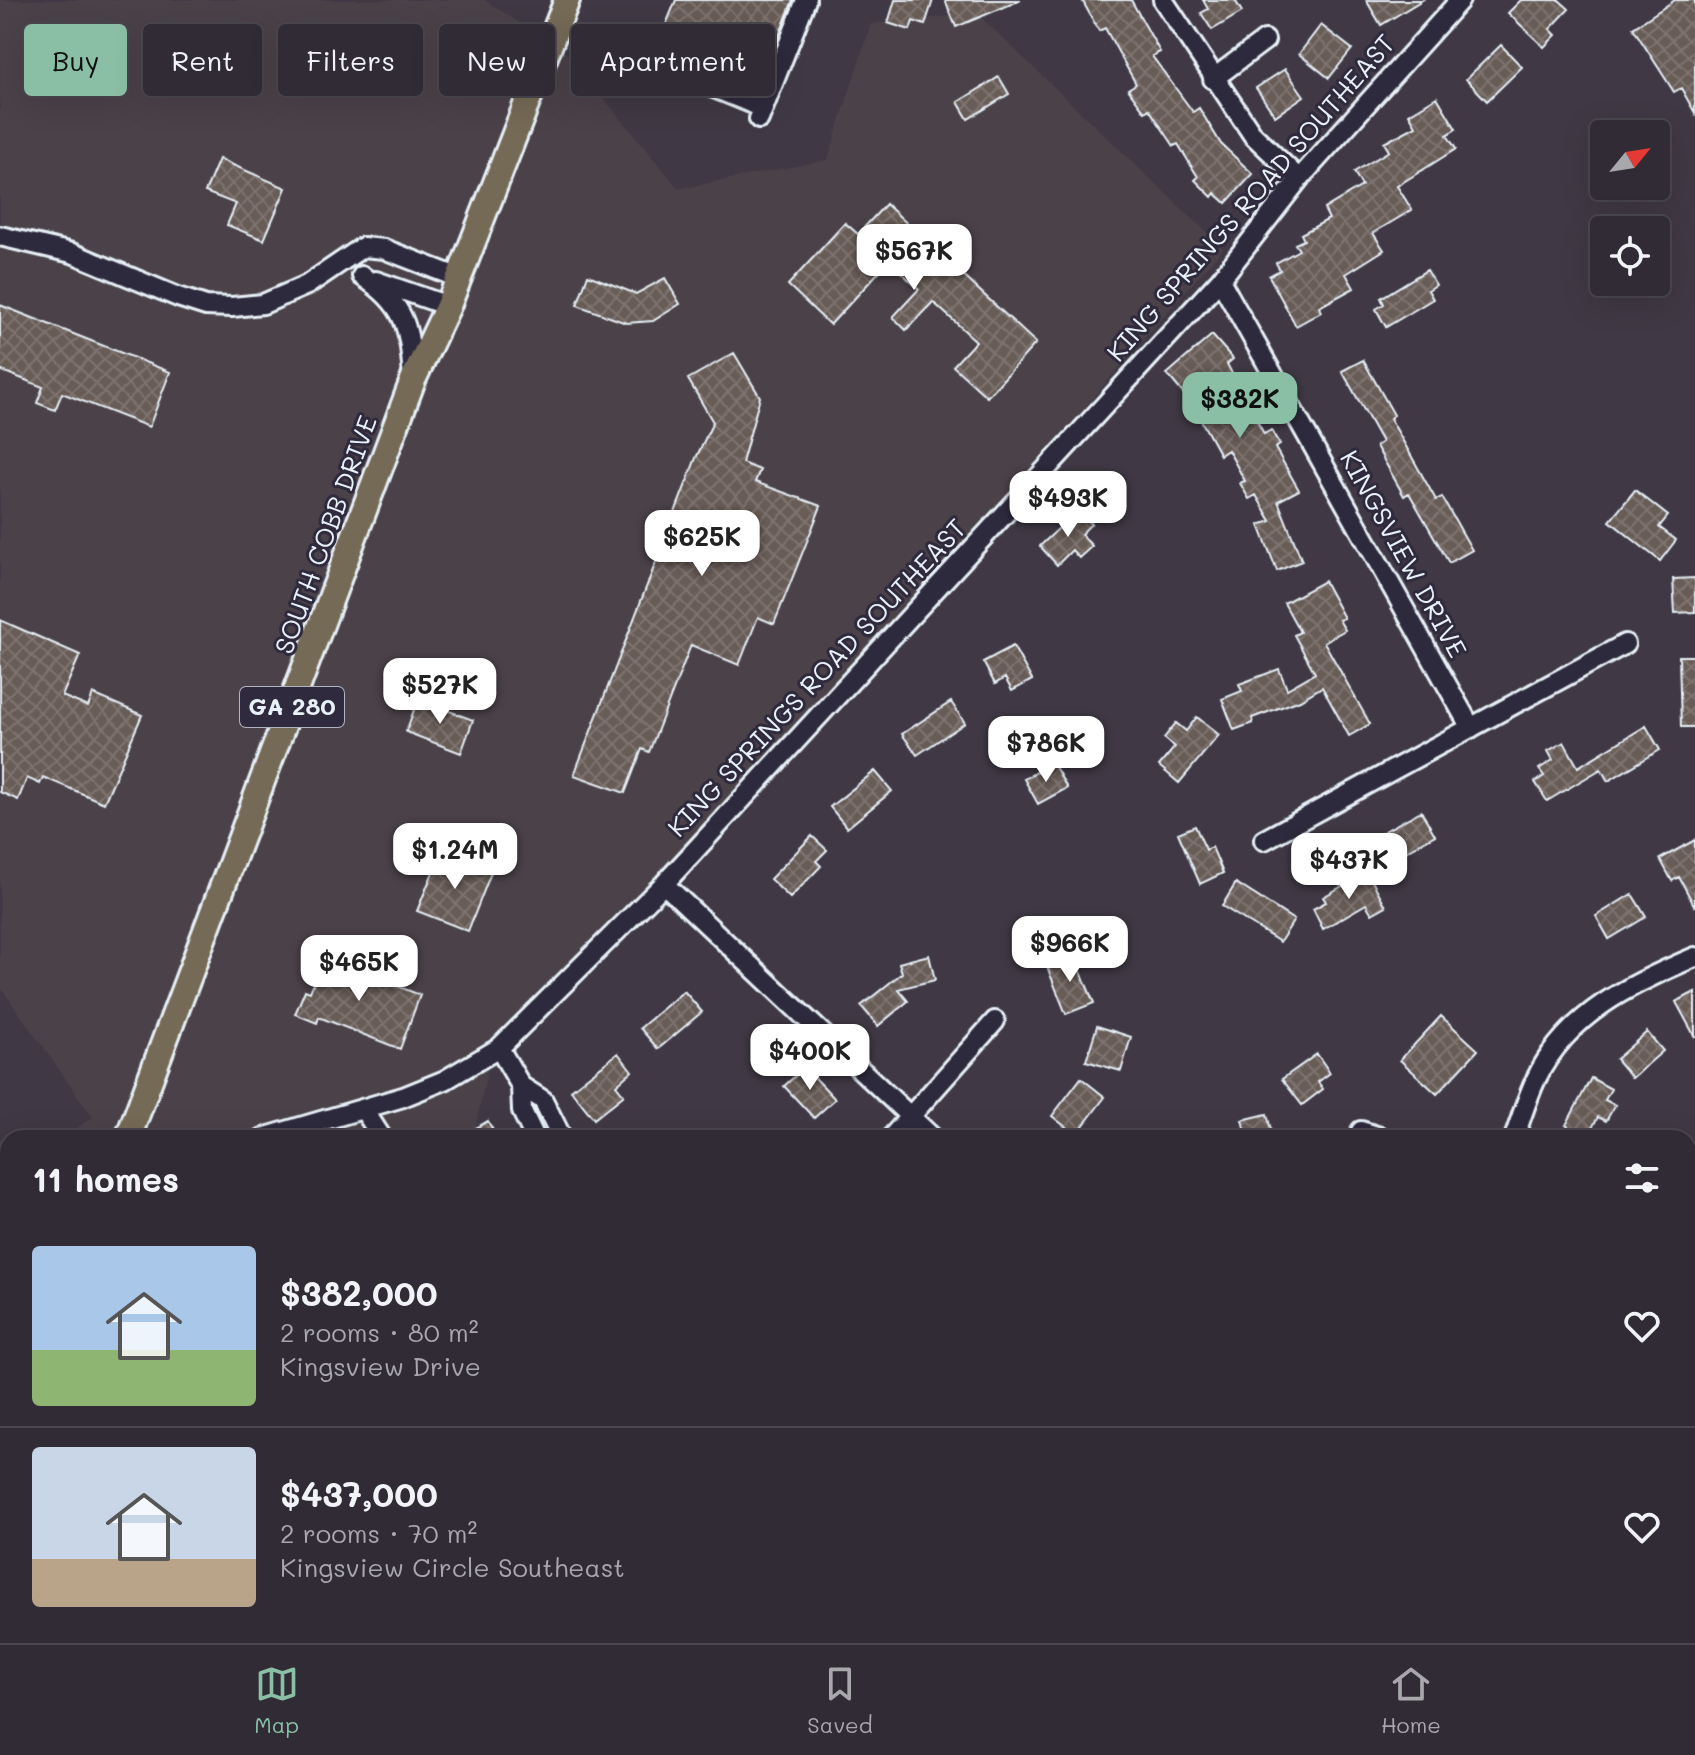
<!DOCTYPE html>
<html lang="en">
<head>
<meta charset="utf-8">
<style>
	:root { --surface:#302b34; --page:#3c3740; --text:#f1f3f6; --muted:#a8a7ac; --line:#4b474f; --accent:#8abfa5 }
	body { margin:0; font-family:Mali,sans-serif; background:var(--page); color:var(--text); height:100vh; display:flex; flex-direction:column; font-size:30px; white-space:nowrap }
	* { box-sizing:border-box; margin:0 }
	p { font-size:26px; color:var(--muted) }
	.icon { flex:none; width:44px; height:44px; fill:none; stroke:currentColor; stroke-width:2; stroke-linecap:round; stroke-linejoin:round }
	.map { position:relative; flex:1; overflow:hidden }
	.panel { position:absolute; left:0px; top:1130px; width:1696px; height:514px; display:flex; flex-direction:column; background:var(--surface); border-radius:24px 24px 0 0; box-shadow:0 8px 32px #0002,0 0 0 2px var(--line) }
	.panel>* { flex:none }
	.hud { position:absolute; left:24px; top:24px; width:800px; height:72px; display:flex; gap:16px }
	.needle { width:52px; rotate:60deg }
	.controls { position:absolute; left:1590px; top:120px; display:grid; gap:16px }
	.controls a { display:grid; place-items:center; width:80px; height:80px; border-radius:8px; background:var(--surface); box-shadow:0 8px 32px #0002,0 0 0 2px var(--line); font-size:40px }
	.price { position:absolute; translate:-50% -68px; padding:0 18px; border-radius:16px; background:#fff; color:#222; font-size:26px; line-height:52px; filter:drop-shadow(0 2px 4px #0008) }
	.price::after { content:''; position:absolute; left:50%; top:48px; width:24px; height:18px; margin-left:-12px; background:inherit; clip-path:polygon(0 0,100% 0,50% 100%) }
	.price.current { background:var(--accent); color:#111 }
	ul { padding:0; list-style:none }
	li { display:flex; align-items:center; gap:24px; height:200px; padding:0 32px }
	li+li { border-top:2px solid var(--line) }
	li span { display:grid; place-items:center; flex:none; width:224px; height:160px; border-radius:8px; color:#555 }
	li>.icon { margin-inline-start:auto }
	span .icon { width:96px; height:96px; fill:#fffc; stroke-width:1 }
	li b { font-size:34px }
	h2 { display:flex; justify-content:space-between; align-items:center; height:96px; padding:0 32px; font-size:34px }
	.tag { padding:0 28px; border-radius:8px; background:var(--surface); box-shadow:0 8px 32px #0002,0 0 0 2px var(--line); font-size:28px; line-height:72px }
	.tag.current { background:var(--accent); color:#111 }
	.tabs { display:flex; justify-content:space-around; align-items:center; height:112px; border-top:2px solid var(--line); background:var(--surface); font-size:22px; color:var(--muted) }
	.tabs a { display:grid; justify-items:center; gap:4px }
	.tabs .current { color:var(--accent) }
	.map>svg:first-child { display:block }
	.built { fill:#4c434a }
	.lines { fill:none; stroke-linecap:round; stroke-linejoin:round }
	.stream { stroke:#8e9dae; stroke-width:5 }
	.building { fill:url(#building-cross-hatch); stroke:#e8f1f8; stroke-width:2 }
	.minor-casing { stroke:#e8f1f8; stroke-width:24 }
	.major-casing { stroke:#e8f1f8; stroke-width:30 }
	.minor { stroke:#2f2a3d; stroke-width:18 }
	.major { stroke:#756a55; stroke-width:24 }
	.labels { text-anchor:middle; stroke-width:6; stroke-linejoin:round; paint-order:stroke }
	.shield { fill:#2f2a3d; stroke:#b0b5c0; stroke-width:2 }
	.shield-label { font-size:24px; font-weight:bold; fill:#e8f1f8 }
	.street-label { font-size:26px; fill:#e8f1f8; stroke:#2f2a3d }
</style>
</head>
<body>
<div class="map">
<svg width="1695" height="1643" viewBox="0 0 1695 1643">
	<defs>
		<pattern id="building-cross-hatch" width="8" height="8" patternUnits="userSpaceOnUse" patternTransform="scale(2)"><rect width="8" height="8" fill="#685b57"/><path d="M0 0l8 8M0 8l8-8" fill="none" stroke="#7e7370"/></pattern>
	</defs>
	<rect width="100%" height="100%" fill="#403945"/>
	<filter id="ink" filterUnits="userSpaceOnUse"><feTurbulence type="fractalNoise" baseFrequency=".0125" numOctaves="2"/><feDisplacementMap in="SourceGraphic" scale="16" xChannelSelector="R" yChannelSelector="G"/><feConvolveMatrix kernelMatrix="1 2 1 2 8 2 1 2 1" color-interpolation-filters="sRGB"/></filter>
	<g filter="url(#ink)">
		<path class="built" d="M0,0H484L566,53L679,189L828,160L871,24L977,14L1223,248L1004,500L665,873L491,1053L473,1138H63L93,1117L0,986Z
			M0,1139H8V1613L0,1612Z
			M164,1636H365L363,1643H212Z"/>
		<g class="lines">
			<path class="stream" d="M1671,1643L1695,1637"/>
		</g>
		<path class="building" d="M676,0H793L759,87L658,44Z
			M895,0H933L925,25L913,21L910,30L888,23Z
			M945,0H1021L956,27Z
			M1082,0H1131L1160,52L1152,56L1193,112L1199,108L1221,144L1253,174L1226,203L1215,193L1212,197L1195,180L1198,177L1178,144L1174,146L1149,109L1145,112L1128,89L1136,84L1105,28L1099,31Z
			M1203,0H1235L1242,12L1212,30L1201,13L1208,9Z
			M1366,0H1422L1381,25Z
			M1521,0H1559L1569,9L1550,29L1556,35L1544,47L1508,13Z
			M1675,0H1695V113L1681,88L1674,92L1633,28Z
			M1321,25L1352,49L1329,78L1299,54Z
			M1501,45L1522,67L1487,101L1466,79Z
			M1285,69L1304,96L1275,116L1256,88Z
			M999,77L1009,94L968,119L958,102Z
			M1437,97L1456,129L1447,135L1456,149L1397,186L1412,210L1373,233L1384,250L1346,274L1354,288L1319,307L1321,312L1296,326L1269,276L1280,270L1276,263L1299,250L1295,244L1304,240L1301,234L1329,219L1324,209L1362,186L1354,172L1389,151L1384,143L1416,126L1409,114Z
			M219,159L286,188L264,240L227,225L236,204L205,192Z
			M886,204L1036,343L987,397L953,366L976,341L933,302L906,330L893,317L919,289L889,261L830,325L788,285L845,223L858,234Z
			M1427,270L1436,285L1428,290L1433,299L1386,327L1376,309L1384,304L1381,298Z
			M588,275L636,294L665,278L680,304L653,321L626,323L577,305Z
			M0,305L170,372L149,427L62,393L55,410L37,403L43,387L0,370Z
			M1212,335L1233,359L1227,364L1264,434L1271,430L1280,445L1275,448L1299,490L1278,501L1302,561L1277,571L1259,525L1271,521L1256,495L1249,499L1240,483L1245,481L1228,450L1220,455L1192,404L1167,374Z
			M734,353L760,397L742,463L760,470L755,482L821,506L774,624L758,617L739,665L691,645L649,752L642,749L625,793L574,775L696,458L713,422L688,379Z
			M1363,360L1394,415L1390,418L1436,500L1442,497L1472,550L1449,563L1409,493L1404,496L1376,446L1382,442L1342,371Z
			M1635,490L1668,516L1659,527L1676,540L1660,561L1610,521Z
			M1078,510L1091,524L1081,534L1092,546L1079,558L1072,550L1057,565L1040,546Z
			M1695,578V612L1675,613L1673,579Z
			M1324,581L1344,618L1339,620L1345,630L1324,642L1370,724L1349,736L1322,687L1300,700L1252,718L1253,723L1234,730L1222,699L1242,691L1239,684L1279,669L1287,689L1315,673L1294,635L1300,632L1284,603Z
			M0,620L80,655L62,696L88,707L93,694L142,715L104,803L43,777L40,784L27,778L18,800L0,792Z
			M1013,646L1032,680L1012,691L1005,678L995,684L983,662Z
			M1679,656H1695V727H1681Z
			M418,699L473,720L461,753L406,732Z
			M951,702L965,723L917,755L902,734Z
			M1197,717L1219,735L1179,783L1159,766L1175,747L1164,738L1176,723L1186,731Z
			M1646,726L1660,750L1608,781L1601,769L1547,801L1535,782L1544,776L1539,769L1553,760L1548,751L1564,742L1578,767Z
			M1053,763L1067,788L1038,804L1024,779Z
			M875,771L892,791L847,828L830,807Z
			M1421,811L1435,835L1379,866L1365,842Z
			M1195,826L1206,850L1212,847L1223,873L1200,884L1178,833Z
			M812,836L827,850L816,861L821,866L790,898L770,879Z
			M1695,840V907L1679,877L1672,881L1660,859Z
			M442,850L492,870L468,931L417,911Z
			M1367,872L1386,906L1372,914L1366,904L1323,929L1313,909L1326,902L1323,897Z
			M1236,883L1294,920L1280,942L1222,906Z
			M1632,894L1646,917L1609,939L1596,916Z
			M1073,953L1094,1003L1066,1014L1046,964Z
			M929,955L935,980L898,989L908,1001L878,1026L861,1006L902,973L899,963Z
			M324,957L420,995L400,1049L319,1017L317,1023L295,1014L305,990L310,992Z
			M684,991L702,1012L658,1049L640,1028Z
			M1695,992V1037L1676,1002Z
			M1441,1016L1478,1050L1437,1094L1400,1060Z
			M1097,1026L1131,1037L1121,1071L1086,1061Z
			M1647,1032L1663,1051L1632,1078L1616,1059Z
			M618,1053L632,1071L616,1085L624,1095L594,1119L571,1090Z
			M1317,1054L1330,1073L1318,1082L1323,1089L1302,1105L1282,1079Z
			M805,1067L835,1099L814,1118L784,1086Z
			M1081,1078L1105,1097L1076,1135L1052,1116Z
			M1591,1078L1611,1089L1605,1100L1615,1105L1606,1121L1598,1117L1587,1137L1566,1125Z
			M1267,1114L1273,1138H1247L1242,1120Z
			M488,1121L497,1138H459Z"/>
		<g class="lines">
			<g class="minor-casing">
				<path id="minor" d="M1163,0L1253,135L1299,179
					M652,63L763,108
					M1213,79L1265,40
					M759,119L806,0
					M0,236L72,253L178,297L206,306L232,307L263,304L307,285L363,247L384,249L459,278
					M362,276C406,305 409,326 413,377
					M1220,280L1471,728
					M376,281L448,306
					M1264,840L1625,644
					M664,884L933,1138
					M499,1048L521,1086L522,1111L535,1138
					M521,1086L543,1100L562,1138
					M364,1110L382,1138
					M1361,1131L1383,1138
					M263,1138L403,1097L445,1080L499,1048L664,884L1220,280L1299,179L1460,0
					M891,1138L995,1021
					M1514,1138C1521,1119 1527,1098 1536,1079C1567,1014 1631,984 1695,957
					M0,1163L8,1164
					M1688,1605L1695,1604
					M584,1636V1643
					M879,1636L880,1643
					M1056,1636L1058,1643
					M1252,1636L1253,1643
					M1625,1636L1628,1643
					M758,1643L760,1636
					M1073,1643L1082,1636"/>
			</g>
			<g class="major-casing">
				<path id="major" d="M128,1138L413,380L448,306L567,0
					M0,1448L8,1429"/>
			</g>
			<use href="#minor" class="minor"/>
			<use href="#major" class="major"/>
		</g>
	</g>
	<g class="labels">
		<rect class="shield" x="240" y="687" width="104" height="40" rx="6"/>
		<g class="shield-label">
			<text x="292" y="715">GA 280</text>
		</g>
		<g class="street-label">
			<text transform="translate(1251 198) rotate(-49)" y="9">KING SPRINGS ROAD SOUTHEAST</text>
			<text transform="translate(326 535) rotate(-70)" y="9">SOUTH COBB DRIVE</text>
			<text transform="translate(1403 554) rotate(61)" y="9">KINGSVIEW DRIVE</text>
			<text transform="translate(817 678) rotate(-47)" y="9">KING SPRINGS ROAD SOUTHEAST</text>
		</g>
	</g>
</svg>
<div class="controls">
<a><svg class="needle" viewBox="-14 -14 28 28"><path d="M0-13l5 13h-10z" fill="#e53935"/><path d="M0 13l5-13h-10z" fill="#a8a7ac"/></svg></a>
<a><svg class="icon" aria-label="locate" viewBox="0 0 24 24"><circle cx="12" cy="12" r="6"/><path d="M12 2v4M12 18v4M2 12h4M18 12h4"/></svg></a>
</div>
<b class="price" style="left:914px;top:292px">$567K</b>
<b class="price current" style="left:1240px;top:440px">$382K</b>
<b class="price" style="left:1068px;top:539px">$493K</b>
<b class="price" style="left:702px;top:578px">$625K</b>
<b class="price" style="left:440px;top:726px">$527K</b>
<b class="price" style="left:1046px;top:784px">$786K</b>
<b class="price" style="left:455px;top:891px">$1.24M</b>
<b class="price" style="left:1349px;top:901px">$437K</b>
<b class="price" style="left:1070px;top:984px">$966K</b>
<b class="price" style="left:359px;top:1003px">$465K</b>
<b class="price" style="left:810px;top:1092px">$400K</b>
<div class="hud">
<a class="tag current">Buy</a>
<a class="tag">Rent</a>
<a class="tag">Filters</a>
<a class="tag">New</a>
<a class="tag">Apartment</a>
</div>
<section class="panel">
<h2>11 homes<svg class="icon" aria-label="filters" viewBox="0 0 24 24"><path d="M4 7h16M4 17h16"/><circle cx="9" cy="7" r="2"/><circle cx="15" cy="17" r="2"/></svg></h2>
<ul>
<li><span style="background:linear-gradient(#a9c7e8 65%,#8fb573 0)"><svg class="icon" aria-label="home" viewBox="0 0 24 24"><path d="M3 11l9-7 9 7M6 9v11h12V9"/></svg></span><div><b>$382,000</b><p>2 rooms · 80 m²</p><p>Kingsview Drive</p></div><svg class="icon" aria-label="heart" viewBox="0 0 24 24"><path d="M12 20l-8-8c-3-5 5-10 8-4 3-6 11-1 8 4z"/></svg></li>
<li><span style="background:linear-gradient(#c9d6e8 70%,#b9a48a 0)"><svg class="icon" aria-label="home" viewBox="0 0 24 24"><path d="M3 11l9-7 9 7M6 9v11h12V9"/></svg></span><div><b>$437,000</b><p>2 rooms · 70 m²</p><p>Kingsview Circle Southeast</p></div><svg class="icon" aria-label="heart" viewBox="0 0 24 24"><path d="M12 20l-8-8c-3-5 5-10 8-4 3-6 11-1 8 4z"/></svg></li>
</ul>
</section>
</div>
<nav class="tabs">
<a class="current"><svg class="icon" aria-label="map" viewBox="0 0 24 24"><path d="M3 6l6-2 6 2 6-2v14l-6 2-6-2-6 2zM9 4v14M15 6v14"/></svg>Map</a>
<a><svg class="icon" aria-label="saved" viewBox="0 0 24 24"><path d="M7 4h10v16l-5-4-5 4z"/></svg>Saved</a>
<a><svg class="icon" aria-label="home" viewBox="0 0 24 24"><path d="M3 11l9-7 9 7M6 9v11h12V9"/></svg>Home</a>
</nav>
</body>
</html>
